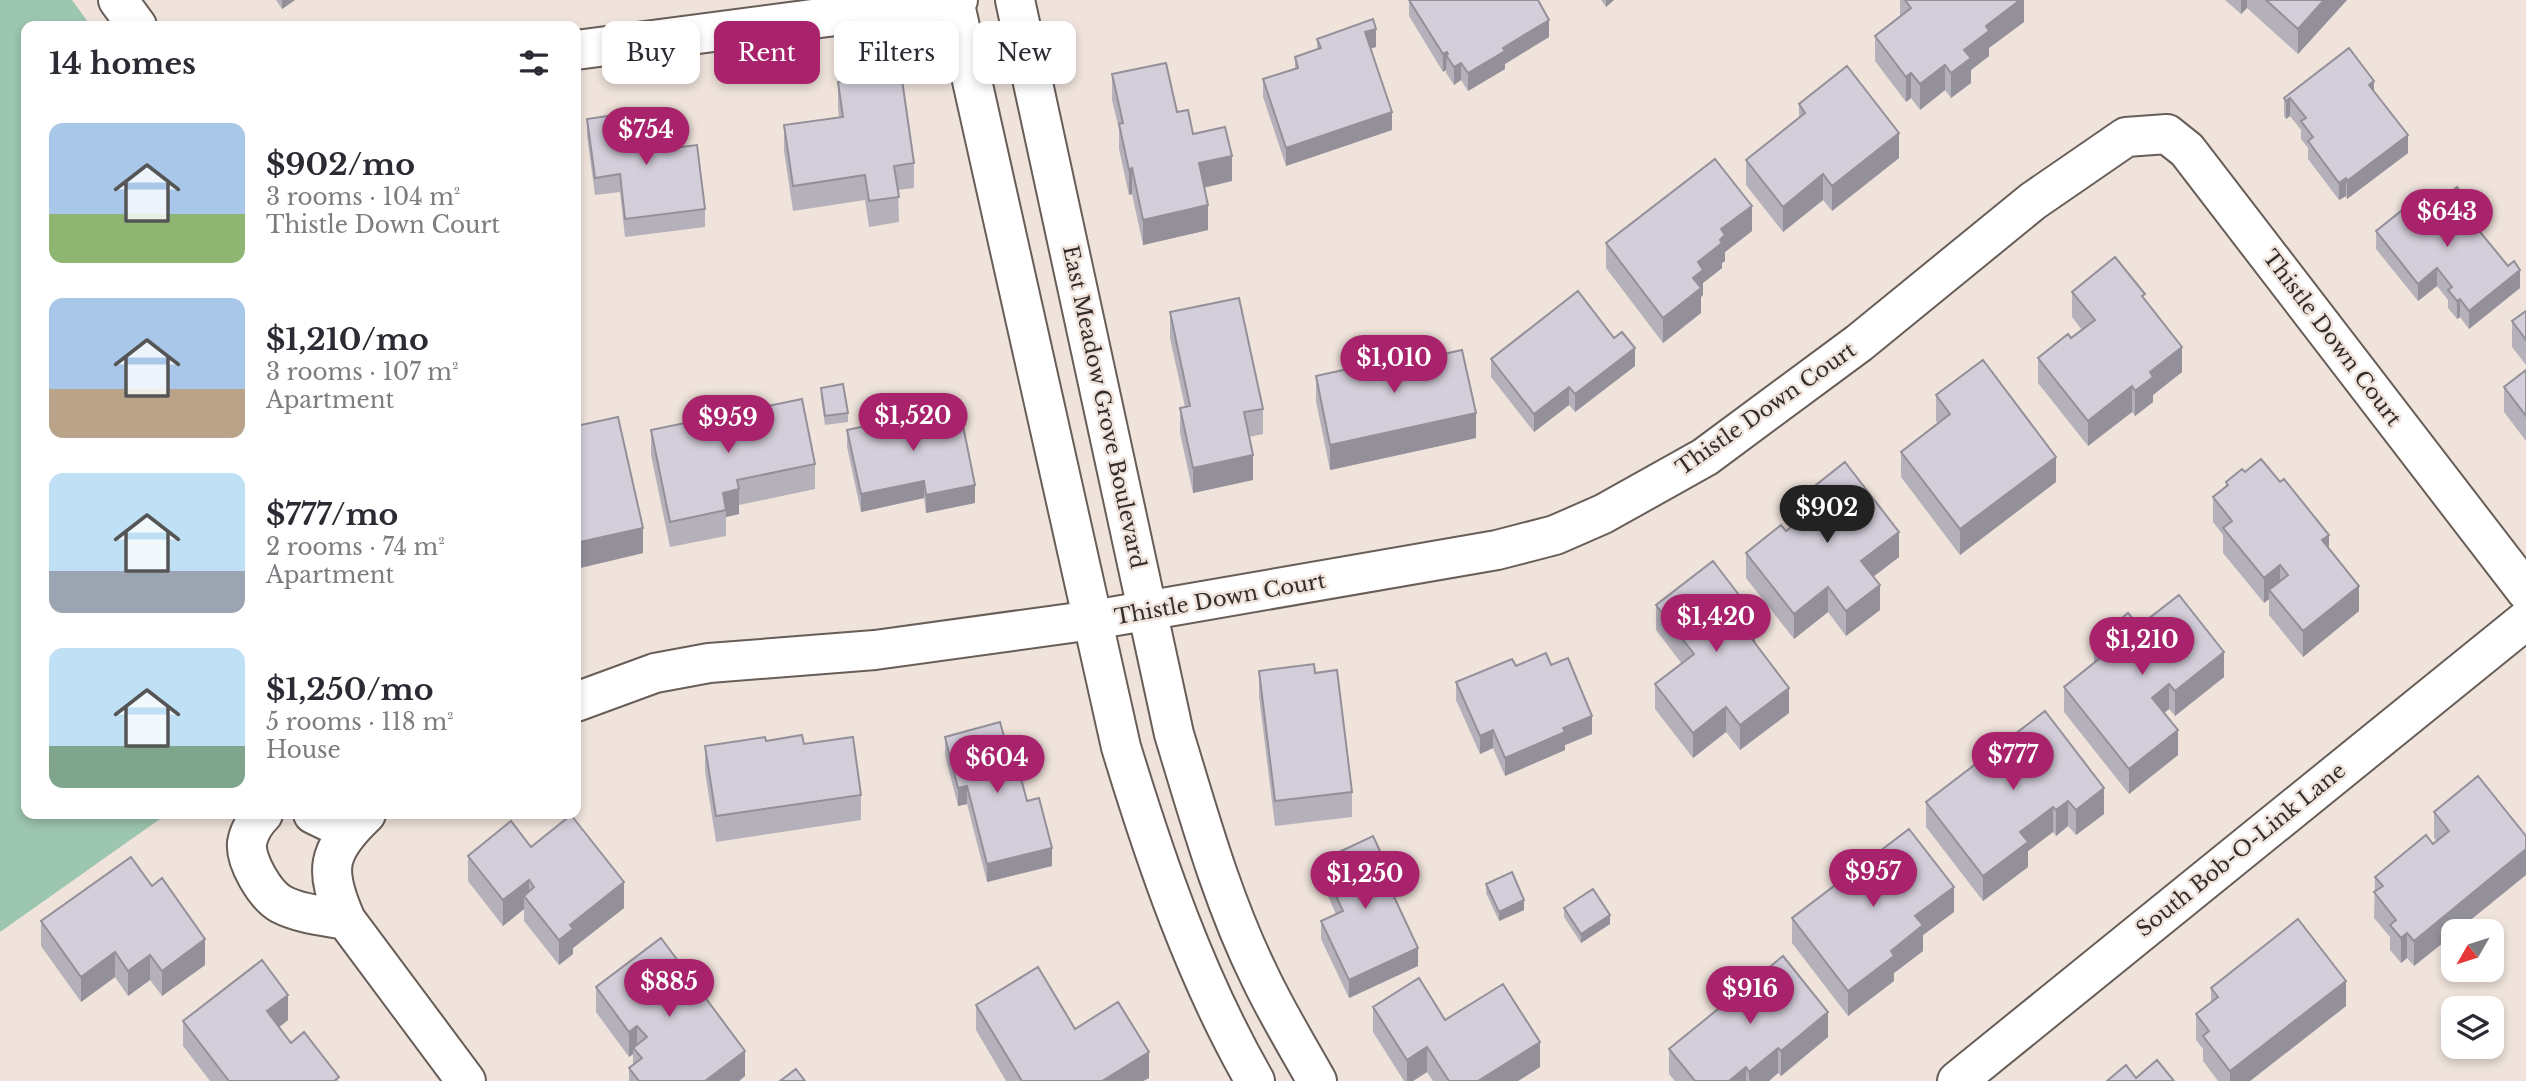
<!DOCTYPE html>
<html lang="en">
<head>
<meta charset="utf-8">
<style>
	:root { --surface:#fff; --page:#f2f2f3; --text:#2b2b33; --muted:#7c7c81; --accent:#a9236c }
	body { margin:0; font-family:"Libre Baskerville",serif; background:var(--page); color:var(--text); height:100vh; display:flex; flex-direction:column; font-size:26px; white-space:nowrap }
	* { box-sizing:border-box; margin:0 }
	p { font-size:23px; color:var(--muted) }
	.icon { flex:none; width:38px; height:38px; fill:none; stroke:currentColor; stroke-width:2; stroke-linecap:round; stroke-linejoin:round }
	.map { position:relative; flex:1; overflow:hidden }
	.sheet { position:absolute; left:21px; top:21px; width:560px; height:798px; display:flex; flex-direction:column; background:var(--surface); border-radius:14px; box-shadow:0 4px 10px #0003 }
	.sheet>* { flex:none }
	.hud { position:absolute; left:602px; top:21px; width:665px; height:63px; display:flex; gap:14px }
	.needle { width:46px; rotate:231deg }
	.controls { position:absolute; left:2441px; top:919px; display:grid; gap:14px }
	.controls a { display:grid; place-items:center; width:63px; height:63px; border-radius:14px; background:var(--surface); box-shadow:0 4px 10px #0003; font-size:35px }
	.price { position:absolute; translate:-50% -60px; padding:0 16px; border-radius:24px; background:var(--accent); color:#fff; font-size:23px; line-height:46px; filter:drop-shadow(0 2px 4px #0008) }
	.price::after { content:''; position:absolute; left:50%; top:42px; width:21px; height:16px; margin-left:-10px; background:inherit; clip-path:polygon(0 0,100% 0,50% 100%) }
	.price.on { background:#222; color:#fff }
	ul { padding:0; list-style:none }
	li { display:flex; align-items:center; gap:21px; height:175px; padding:0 28px }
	li span { display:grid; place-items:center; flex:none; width:196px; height:140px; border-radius:14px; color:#555 }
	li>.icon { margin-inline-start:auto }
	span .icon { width:84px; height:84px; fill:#fffc; stroke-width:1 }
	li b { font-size:30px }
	h2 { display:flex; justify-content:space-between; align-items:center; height:84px; padding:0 28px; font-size:30px }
	.tag { padding:0 24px; border-radius:14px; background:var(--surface); box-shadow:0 4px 10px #0003; font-size:24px; line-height:63px }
	.tag.on { background:var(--accent); color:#fff }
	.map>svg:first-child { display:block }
	.green { fill:#9cc6af }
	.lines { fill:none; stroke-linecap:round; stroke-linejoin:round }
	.street-casing { stroke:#685d57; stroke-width:42 }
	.street { stroke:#fff; stroke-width:38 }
	.wall { fill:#b5b1bb }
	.shaded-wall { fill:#949099 }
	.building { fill:#d3ceda; stroke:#949099; stroke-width:2 }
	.labels { text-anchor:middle; stroke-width:5; stroke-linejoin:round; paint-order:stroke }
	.street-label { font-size:21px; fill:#332e2b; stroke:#efe3db }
</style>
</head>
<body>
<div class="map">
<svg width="2526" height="1081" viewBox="0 0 2526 1081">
	<rect width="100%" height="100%" fill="#efe3db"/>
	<path class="green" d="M0,0H72L91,26H26V814H167L0,932Z"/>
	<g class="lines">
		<g class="street-casing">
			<path id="street" d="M118,0L137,26
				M954,0L1121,747C1156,862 1195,976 1255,1081
				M1015,0L1174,734C1199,816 1222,900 1260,977C1277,1013 1298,1047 1317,1081
				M576,50L958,0
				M576,702L655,673L709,663L875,650L1093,620L1497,550L1555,535L1603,514L1705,457L1859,343L2033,201L2126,137L2167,134L2187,150L2526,591
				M263,814C255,822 249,831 247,843C245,861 265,895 281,904C300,914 325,916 346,920
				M313,814L348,831
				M366,814C326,852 324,870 346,920L466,1081
				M1957,1081L2526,620"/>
		</g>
		<use href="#street" class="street"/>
	</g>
	<path class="wall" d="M276,0H295L282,9Z
		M1409,0H1538L1549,37L1505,64V69L1468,91L1461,80L1454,85L1446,73V70L1443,72L1409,16Z
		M1601,0H1614L1606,7Z
		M1900,0H2024V22L1989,48V56L1971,70V83L1951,98L1945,90L1920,110L1911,98L1906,102L1875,61V36L1900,17Z
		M2225,0H2347L2298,54L2247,8L2241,14Z
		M1317,39L1376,47L1371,48L1392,130L1286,166L1263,97V79L1295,69V57L1317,50Z
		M1112,74L1177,112L1232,181L1204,187L1208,230L1143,245L1132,194L1129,195L1119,149V129L1112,100Z
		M838,82L914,163V188L898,190L899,222L869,227L865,200L793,211L784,151V125L839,117L838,107Z
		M2374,91L2408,153L2347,199L2346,196L2339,200L2308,159V148L2301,139V130L2290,116L2286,119L2284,116V98Z
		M1799,104L1899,158L1832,211L1823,200L1783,232L1746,185V160L1799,118Z
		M587,119L647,140L665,149L705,209V227L625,237L620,192L595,195L587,136Z
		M2430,209L2466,215L2520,288L2469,329L2460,317L2457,319L2448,308V300L2437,286L2418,301L2376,249V231Z
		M1752,231L1725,252V261L1722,263V268L1703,283V295L1701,297V313L1663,343L1606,268V243Z
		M2072,292L2145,300L2182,372L2153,395V402L2135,416L2132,412L2088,446L2038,383V358L2071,338L2082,330L2072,317Z
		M2526,311V365L2512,347V321Z
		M1170,312L1263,409V434L1249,437L1253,480L1193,493L1180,433V408L1185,407L1170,338Z
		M1368,358L1412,361L1476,438L1330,470L1316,401V376L1368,364Z
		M1491,359L1635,366L1575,412L1569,405L1534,432L1491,377Z
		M2526,370V441L2504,412V387Z
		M821,388L848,413V422L825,425L821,397Z
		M1936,395L2056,482L1960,555L1901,477V452L1938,423L1936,421Z
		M576,426L643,553L580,568L576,547Z
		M651,430L815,464V489L739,505V514L726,517V536L670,547L651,455Z
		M847,430L975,503L926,513L924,498L861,512L847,447Z
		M2245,472L2329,549L2359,611L2303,657L2269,615V599L2264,603L2223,553V535L2213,522V497L2226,486V482Z
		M1802,496L1899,557L1873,577L1880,610L1846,636L1828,612L1794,639L1746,578V553L1786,531L1802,518Z
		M1656,605L1755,642H1754L1789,713L1740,750L1726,732L1693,758L1655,709V684L1682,664L1656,630Z
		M2139,626L2224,677L2175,716L2169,709L2164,713L2178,755L2129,794L2064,712V687L2094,663V641Z
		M1551,665L1592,734L1565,745V750L1505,776L1493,748L1480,754L1456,700V682L1516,666Z
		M1259,671L1315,673L1352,792V817L1275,826L1259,696Z
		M2045,711L2104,814L2076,835L2068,826L2056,836L2053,832L2028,851V867L1983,901L1926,827V802Z
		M945,737L1014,772L1027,801L1052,866L987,882L967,804L958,806L945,755Z
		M804,744L861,795V820L716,842L705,771V746Z
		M2478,776L2454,934L2414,966L2407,958L2401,963L2390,950V937L2374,918L2375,877L2437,841L2434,838V812Z
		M531,847L624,908L573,948V954L559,965L524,921V909L503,926L468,881V856Z
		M1320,861L1394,897L1418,966L1349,998L1321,939V921L1336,914L1320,879Z
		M1486,884L1524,910L1499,921L1486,893Z
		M1564,908L1610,924L1581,943L1564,917Z
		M1954,912L1923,935V951L1894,973V981L1848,1016L1792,943V918Z
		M41,921L205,965L162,996L150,980L128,996L115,977L81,1002L41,946Z
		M596,987L745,1076L739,1081H629V1068L633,1064V1054L629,1057L596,1012Z
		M2211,988L2346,1006L2250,1081H2218L2203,1061V1049L2196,1040V1014L2211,1002Z
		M976,1005L1075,1029L1149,1078L1143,1081H1006L976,1030Z
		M1373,1007L1445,1020L1540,1067L1518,1081H1433L1427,1072L1413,1081H1404L1373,1032Z
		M288,1020L279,1027L291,1043L339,1081H210L183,1046V1021Z
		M1828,1037L1781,1076L1778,1073L1769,1081H1675L1669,1074V1049Z"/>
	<path class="shaded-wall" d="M282,0H295L282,9Z
		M1606,0H1614L1606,7Z
		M2020,0H2024V22L1989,48V56L1971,70V83L1951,98V73L1964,50L1986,26Z
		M2241,0H2247V8L2241,14Z
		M2324,0H2347L2298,54V29Z
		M1549,20V37L1505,64V69L1468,91V73L1503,48Z
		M1376,29V47L1365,50V32Z
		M1447,52L1446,70L1443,72V54Z
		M1461,63V80L1454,85V67Z
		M1945,65V90L1920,110V84Z
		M1911,73V98L1906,102V77Z
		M2374,81V99L2369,85Z
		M2290,98V116L2286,119V101Z
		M1392,112V130L1286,166V148Z
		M1899,133V158L1832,211V186Z
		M2408,135V153L2347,199V181Z
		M1232,156V181L1199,189V163Z
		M1132,168V194L1129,195V170Z
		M1823,174V200L1783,232V207Z
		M2346,178V196L2339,200V183Z
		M2466,198V216L2458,205Z
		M1208,205V230L1143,245V220Z
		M1752,206V231L1725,252V261L1722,263V268L1703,283V295L1701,297V313L1663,343V318L1698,262L1721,229Z
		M2437,268V286L2418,301V284Z
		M2520,270V288L2469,329V311Z
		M2460,299V317L2457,319V301Z
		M2182,347V372L2153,395V402L2135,416V391L2150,372Z
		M1635,348V366L1575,412V394Z
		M2132,386V412L2088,446V421Z
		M1569,387V405L1534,432V414Z
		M1476,413V438L1330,470V445Z
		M1253,455V480L1193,493V468Z
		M2056,457V482L1960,555V529Z
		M924,481V498L861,512V494Z
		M975,485V503L926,513V495Z
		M739,489V514L726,517V510L723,493Z
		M643,528V553L580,568V542Z
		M1899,532V557L1861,586V561Z
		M2329,535V560L2322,540Z
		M2280,565V590H2269V599L2264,603V578Z
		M1880,585V610L1846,636V611Z
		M2359,586V611L2303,657V631Z
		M1828,587V612L1794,639V614Z
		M1755,616V642L1742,652V626Z
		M2224,652V677L2175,716V691Z
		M2169,684V709L2152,723V698Z
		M1789,688V713L1740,750V725Z
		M1726,707V732L1693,758V733Z
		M1592,716V734L1565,745V750L1505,776V758L1563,728Z
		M1493,730V748L1480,754V736Z
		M2178,730V755L2129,794V769Z
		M967,786V804L958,806V788Z
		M2104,788V814L2076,835V810Z
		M2068,801V826L2056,836V810Z
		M2053,807V832L2028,851V867L1983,901V876L2020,832Z
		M1052,848V866L987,882V864Z
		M2526,849V875L2457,931H2454V934L2414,966V941Z
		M529,880V902L524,896V909L503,926V900Z
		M1394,881V899L1388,884Z
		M624,882V908L573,948V954L559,965V940L570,925Z
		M1954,887V912L1923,935V951L1894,973V981L1848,1016V991L1891,951L1915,916Z
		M1524,900V910L1499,921V912Z
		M1610,915V924L1581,943V934Z
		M2407,933V958L2401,963V938Z
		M205,939V965L162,996V971Z
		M1418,948V966L1349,998V980Z
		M115,952V977L81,1002V977Z
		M150,955V980L128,996V971Z
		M2346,981V1006L2250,1081H2230V1071Z
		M288,995V1020L267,1037V1011Z
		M1828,1012V1037L1781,1076V1051Z
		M637,1026V1051L633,1048V1054L629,1057V1032Z
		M1540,1042V1067L1518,1081H1478Z
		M1427,1047V1072L1413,1081H1407V1060Z
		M1778,1048V1073L1769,1081H1749V1072Z
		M745,1051V1076L739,1081H705Z
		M1149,1052V1078L1143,1081H1102Z
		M1746,1067V1081H1729Z"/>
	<path class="building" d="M1409,0H1538L1549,20L1503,48L1505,51L1468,73L1461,63L1454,67L1446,55L1448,54L1447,52L1443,54Z
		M1905,0H2020L1986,26L1989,31L1964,50L1971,58L1951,73L1945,65L1920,84L1911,73L1906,77L1875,36L1911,8Z
		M2266,0H2324L2298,29Z
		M1373,19L1376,29L1365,32L1392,112L1286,148L1263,79L1298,68L1295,57L1321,48L1317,39Z
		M2349,48L2374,81L2369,85L2408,135L2347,181L2346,178L2339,183L2308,141L2313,137L2301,121L2306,118L2290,98L2286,101L2284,98Z
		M1166,63L1177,112L1188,110L1193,134L1225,127L1232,156L1199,163L1208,205L1143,220L1132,168L1129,170L1119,124L1123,123L1112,74Z
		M1847,66L1899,133L1832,186L1823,174L1783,207L1746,160L1805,113L1799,104Z
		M901,73L914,163L894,166L899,197L869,201L865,175L793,186L784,125L843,117L838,82Z
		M643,111L647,140L664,138L665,149L697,145L705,209L625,219L620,174L595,178L587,119Z
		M1715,159L1752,206L1721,229L1725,235L1720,240L1722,243L1698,262L1703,270L1693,278L1701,288L1663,318L1606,243Z
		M2457,187L2466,198L2458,205L2508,266L2514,261L2520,270L2469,311L2460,299L2457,301L2448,290L2452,287L2437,268L2418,284L2376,231L2420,196L2430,209Z
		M2115,257L2145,294L2142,296L2182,347L2150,372L2153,377L2135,391L2132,386L2088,421L2038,358L2068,334L2071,338L2095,320L2072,292Z
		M1578,291L1614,338L1622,332L1635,348L1575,394L1569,387L1534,414L1491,359Z
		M1239,298L1263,409L1244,412L1253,455L1193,468L1180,408L1190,406L1170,312Z
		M2526,311V340L2512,321Z
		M1409,349L1412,361L1462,350L1476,413L1330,445L1316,376L1370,364L1368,358Z
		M1983,360L2056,457L1960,529L1901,452L1950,414L1936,395Z
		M2526,370V416L2504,387Z
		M843,384L848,413L825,416L821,388Z
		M802,399L815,464L737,480L739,489L723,493L726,510L670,522L651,430Z
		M959,406L975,485L926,495L924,481L861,494L847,430Z
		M618,417L643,528L580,542L576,522V426Z
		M2261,459L2280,482L2284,479L2329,535L2322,540L2359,586L2303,631L2269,590L2288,575L2280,565L2264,578L2223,528L2232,521L2213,497L2228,485L2226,482L2242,469L2245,472Z
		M1845,462L1899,532L1861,561L1880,585L1846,611L1828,587L1794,614L1746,553L1781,525L1786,531L1812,510L1802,496Z
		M1713,561L1755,616L1742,626L1789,688L1740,725L1726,707L1693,733L1655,684L1694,654L1656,605Z
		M2179,595L2224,652L2175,691L2169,684L2152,698L2178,730L2129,769L2064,687L2105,654L2094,641L2128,613L2139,626Z
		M1546,653L1551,665L1568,658L1592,716L1563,728L1565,732L1505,758L1493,730L1480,736L1456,682L1512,659L1516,666Z
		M1314,664L1315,673L1337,670L1352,792L1275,801L1259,671Z
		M2045,711L2104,788L2076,810L2068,801L2056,810L2053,807L2020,832L2028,842L1983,876L1926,802Z
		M1000,722L1014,772L1019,771L1027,801L1039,798L1052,848L987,864L967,786L958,788L945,737Z
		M802,735L804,744L853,737L861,795L716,816L705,746L765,737L766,741Z
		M2478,776L2526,836V849L2414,941L2407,933L2401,938L2390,925L2396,920L2374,892L2383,886L2375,877L2426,835L2433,844L2449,831L2434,812Z
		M571,815L624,882L570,925L573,929L559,940L524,896L534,887L529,880L503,900L468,856L511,821L531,847Z
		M1909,829L1954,887L1915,916L1923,925L1891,951L1894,956L1848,991L1792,918Z
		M1373,836L1394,881L1388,884L1418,948L1349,980L1321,921L1343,911L1320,861Z
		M131,857L152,886L162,878L205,939L162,971L150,955L128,971L115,952L81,977L41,921Z
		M1512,872L1524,900L1499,912L1486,884Z
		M1593,889L1610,915L1581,934L1564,908Z
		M2298,919L2346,981L2230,1071L2203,1036L2209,1031L2196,1014L2218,997L2211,988Z
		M661,938L745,1051L705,1081H639L629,1068L642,1058L633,1048L647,1037L637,1026L629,1032L596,987Z
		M1783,956L1828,1012L1781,1051L1778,1048L1749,1072L1746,1067L1729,1081H1695L1669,1049Z
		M262,960L288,995L267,1011L291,1043L304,1032L339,1077L334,1081H229L183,1021Z
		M1038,967L1075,1029L1118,1002L1149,1052L1102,1081H1022L976,1005Z
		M1419,978L1445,1020L1503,984L1540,1042L1478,1081H1449L1427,1047L1407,1060L1373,1007Z
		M2157,1060L2174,1081H2107L2126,1065L2136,1078Z
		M796,1069L805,1081H780Z"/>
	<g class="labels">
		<g class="street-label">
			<text transform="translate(2332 338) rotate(53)" y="7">Thistle Down Court</text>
			<text transform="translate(1104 407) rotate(78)" y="7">East Meadow Grove Boulevard</text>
			<text transform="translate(1766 409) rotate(-35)" y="7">Thistle Down Court</text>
			<text transform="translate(1220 599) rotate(-10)" y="7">Thistle Down Court</text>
			<text transform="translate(2241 850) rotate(-39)" y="7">South Bob-O-Link Lane</text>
		</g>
	</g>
</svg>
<div class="controls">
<a><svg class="needle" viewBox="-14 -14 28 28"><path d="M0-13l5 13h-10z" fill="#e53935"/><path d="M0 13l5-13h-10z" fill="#7c7c81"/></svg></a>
<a><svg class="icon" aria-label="layers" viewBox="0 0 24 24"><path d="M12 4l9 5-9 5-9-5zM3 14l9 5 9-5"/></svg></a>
</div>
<b class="price" style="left:646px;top:167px">$754</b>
<b class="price" style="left:2447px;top:249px">$643</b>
<b class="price" style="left:1394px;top:395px">$1,010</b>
<b class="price" style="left:913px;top:453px">$1,520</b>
<b class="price" style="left:728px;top:455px">$959</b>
<b class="price on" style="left:1827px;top:545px">$902</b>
<b class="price" style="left:1716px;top:654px">$1,420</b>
<b class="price" style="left:2142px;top:677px">$1,210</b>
<b class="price" style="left:2013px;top:792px">$777</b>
<b class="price" style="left:997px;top:795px">$604</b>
<b class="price" style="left:1873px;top:909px">$957</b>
<b class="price" style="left:1365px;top:911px">$1,250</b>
<b class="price" style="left:669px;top:1019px">$885</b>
<b class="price" style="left:1750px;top:1026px">$916</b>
<div class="hud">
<a class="tag">Buy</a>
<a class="tag on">Rent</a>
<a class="tag">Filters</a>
<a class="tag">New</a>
</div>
<section class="sheet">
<h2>14 homes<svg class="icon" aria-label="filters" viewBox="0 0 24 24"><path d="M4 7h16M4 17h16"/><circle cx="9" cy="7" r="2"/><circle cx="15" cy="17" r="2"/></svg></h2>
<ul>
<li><span style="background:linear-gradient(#a9c7e8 65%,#8fb573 0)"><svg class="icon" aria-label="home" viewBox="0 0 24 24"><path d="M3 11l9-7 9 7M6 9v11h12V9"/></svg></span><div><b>$902/mo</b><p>3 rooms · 104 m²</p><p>Thistle Down Court</p></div></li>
<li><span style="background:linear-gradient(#a9c7e8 65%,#b9a48a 0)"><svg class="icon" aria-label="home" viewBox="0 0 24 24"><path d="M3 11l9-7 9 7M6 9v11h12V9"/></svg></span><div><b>$1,210/mo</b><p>3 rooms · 107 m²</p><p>Apartment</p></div></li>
<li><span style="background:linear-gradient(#bfe0f5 70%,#9aa5b1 0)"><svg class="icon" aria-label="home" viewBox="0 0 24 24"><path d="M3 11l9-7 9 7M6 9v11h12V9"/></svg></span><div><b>$777/mo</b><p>2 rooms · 74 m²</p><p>Apartment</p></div></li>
<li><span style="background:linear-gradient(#bfe0f5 70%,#7fa58c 0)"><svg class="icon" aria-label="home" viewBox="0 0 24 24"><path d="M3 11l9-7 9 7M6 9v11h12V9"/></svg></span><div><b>$1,250/mo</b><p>5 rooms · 118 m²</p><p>House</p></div></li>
</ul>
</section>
</div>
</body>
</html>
